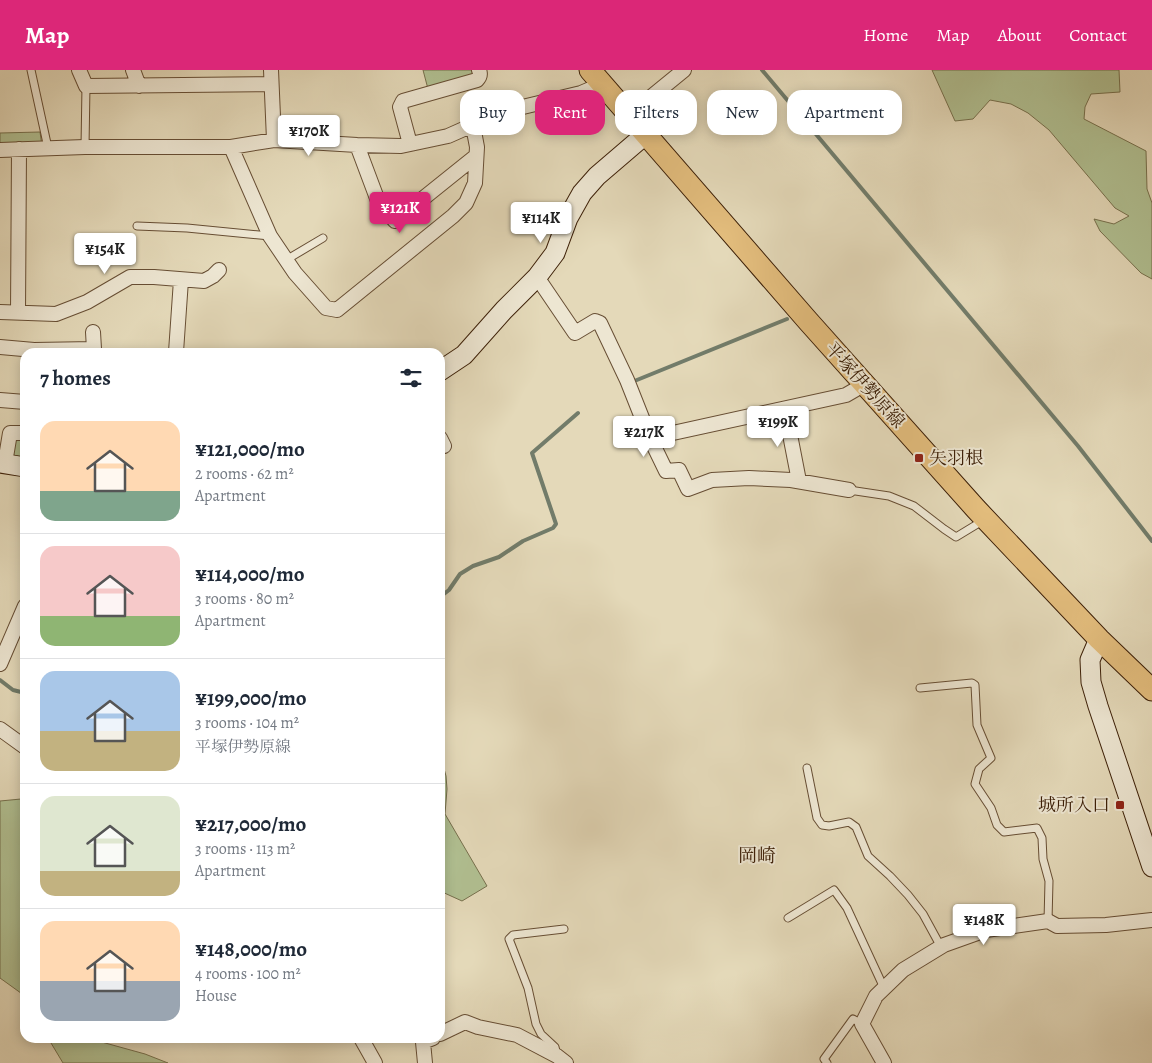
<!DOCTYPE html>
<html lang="en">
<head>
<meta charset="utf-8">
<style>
	:root { --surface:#fff; --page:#f2f2f3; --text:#1f2937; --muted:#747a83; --line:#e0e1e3; --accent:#db2777 }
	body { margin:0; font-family:Alegreya,"Noto Serif JP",serif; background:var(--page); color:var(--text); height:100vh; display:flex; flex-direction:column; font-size:19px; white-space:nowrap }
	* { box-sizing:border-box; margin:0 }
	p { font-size:16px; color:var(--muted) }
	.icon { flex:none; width:28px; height:28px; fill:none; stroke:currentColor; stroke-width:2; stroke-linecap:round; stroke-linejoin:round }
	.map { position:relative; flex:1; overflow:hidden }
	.panel { position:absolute; left:20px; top:278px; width:425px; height:695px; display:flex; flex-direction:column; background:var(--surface); border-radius:15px; box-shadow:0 2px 12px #0003 }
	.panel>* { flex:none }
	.hud { position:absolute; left:460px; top:20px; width:475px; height:45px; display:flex; gap:10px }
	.price { position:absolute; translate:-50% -42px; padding:0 11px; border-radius:5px; background:#fff; color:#222; font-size:16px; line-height:32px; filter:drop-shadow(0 1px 2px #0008) }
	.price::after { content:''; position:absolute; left:50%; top:30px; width:15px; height:11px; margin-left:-8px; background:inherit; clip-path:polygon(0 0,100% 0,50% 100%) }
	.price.active { background:var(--accent); color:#fff }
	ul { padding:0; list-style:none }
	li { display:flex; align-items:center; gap:15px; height:125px; padding:0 20px }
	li+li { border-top:1px solid var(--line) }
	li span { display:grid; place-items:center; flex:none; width:140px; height:100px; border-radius:15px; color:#555 }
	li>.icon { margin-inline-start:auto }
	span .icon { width:60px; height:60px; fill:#fffc; stroke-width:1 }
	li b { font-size:21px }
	h2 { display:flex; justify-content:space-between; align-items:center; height:60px; padding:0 20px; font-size:21px }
	.chip { padding:0 18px; border-radius:15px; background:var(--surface); box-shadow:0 2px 12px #0003; font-size:18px; line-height:45px }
	.chip.active { background:var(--accent); color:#fff }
	header { display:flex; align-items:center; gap:30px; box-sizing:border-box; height:70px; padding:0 25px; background:var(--accent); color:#fff }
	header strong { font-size:24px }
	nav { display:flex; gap:28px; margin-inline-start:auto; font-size:18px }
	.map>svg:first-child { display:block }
	.green { fill:#b1c092; stroke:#77704d }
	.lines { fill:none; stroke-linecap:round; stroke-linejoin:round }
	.stream { stroke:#727c6a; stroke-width:4 }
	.lane-casing { stroke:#674e34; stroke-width:9 }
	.street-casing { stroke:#674e34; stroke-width:16 }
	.secondary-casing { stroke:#3d2008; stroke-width:21 }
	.primary-casing { stroke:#3d2008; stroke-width:23 }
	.lane { stroke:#ede6d2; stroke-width:7 }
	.street { stroke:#ede6d2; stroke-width:14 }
	.secondary { stroke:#ede6d2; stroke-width:19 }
	.primary { stroke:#e2bc7c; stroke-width:21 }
	.poi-dot { fill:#8f2418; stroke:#ede6d2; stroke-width:2 }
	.labels { text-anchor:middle; stroke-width:4; stroke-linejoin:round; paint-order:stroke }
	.street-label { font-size:18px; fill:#3d2008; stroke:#ede6d2 }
	.poi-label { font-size:18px; fill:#3d2008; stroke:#ede6d2; text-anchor:start }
	.neighbourhood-label { font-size:19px; fill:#3d2008; stroke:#ede6d2 }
</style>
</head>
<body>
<header>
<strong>Map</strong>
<nav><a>Home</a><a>Map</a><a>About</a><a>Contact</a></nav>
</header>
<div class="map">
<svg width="1152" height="993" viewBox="0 0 1152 993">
	<rect width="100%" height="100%" fill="#e4d9b9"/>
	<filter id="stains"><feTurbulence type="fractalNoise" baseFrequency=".004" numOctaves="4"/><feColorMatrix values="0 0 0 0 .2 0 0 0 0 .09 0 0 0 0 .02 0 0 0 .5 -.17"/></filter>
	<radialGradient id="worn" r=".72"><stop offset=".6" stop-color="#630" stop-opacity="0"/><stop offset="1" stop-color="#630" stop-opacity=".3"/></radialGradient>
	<path class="green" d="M423,0H476L472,7L428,19Z
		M932,0H1119L1120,22L1091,24L1085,37L1084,49L1146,81L1147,119L1152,133V209L1141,203L1100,161L1094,149L1114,154L1129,146L1115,138L1049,60L1028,43L1011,34L990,30L973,49L955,51Z
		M40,62L42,76L0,77V63Z
		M25,364V392L9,389L12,367Z
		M440,684L446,706L447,719L445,744L487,816L462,831L440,821Z
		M21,729L25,795V926L0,908V731Z
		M48,968H96L98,971L145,984L168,993H63Z"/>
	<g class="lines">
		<path class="stream" d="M762,0L1078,376L1152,471
			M632,312L787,249
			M440,527L449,520L460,504L473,496L499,487L523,471L553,458L556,454L532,383L578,343
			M0,610L13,620L25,623"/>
		<g class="lane-casing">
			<path id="lane" d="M31,0L48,78
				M85,77L86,16
				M137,156L187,158L270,166
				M286,190L323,168
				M849,420L889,426L914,436L944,459L956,467L984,450
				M920,618L972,613L975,615L977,655L991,688L979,699L975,714L991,738L997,755L1004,762L1037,758L1042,768L1043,789L1049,811L1048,851
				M807,698L817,748L822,755L829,756L849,752L856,757L868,786L890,806L908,825L923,844L941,877
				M788,848L834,820L847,838L884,918
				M557,985L555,977L541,964L536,954L528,918L509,869L513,865L564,859
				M827,993L824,989L853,949L862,954"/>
		</g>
		<g class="street-casing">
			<path id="street" d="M79,0L86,16L271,14
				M133,0L139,16
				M271,0L274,70
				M629,45L684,0
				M410,74L400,37L403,31L477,10C480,7 481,5 479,0
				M357,75L378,131L395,151L476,86
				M231,77L270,166L295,203L326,238L337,240L453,146L466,133L475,113L477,77L473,56
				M0,80L85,77H231L274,70L357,75L401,76L448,66L502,42L581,23L602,14
				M537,207L575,263L595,251L600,253L627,310L650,368L666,401L679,400L688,419L712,410L749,408L791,410L849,420
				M0,242L56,244L87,232L130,207H154L204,211L213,206L219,200
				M18,243L19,79
				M0,277L34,280L94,279L93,262
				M176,282L181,210
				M0,330L25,332
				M785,339L799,411
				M440,368L444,376
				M650,368L846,325L865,314
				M5,393L10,363H25
				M0,594L25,536
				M0,659L25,677
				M440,964L465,952L478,957L517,965L557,986L566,993
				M361,968L375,993
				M425,993L423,972L433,968
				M884,993L862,954L876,926L903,900L944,875L986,860L1048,851L1057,856L1106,855L1152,850"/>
		</g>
		<g class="secondary-casing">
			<path id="secondary" d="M440,301L464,285L504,240L537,207L555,183L568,148L582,123L597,106L646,64
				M0,393L25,397
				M1099,569L1090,590L1091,612L1098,636L1152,797"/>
		</g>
		<g class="primary-casing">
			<path id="primary" d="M590,0L808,251L976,439L1099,569L1152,620"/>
		</g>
		<use href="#lane" class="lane"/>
		<use href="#street" class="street"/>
		<use href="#secondary" class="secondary"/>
		<use href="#primary" class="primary"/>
	</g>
	<g class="poi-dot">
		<rect x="914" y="383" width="10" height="10" rx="2.5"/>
		<rect x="1115" y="730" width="10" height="10" rx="2.5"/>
	</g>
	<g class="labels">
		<g class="street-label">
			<text transform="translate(865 315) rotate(48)" y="6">平塚伊勢原線</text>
		</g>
		<g class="poi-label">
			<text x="929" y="394">矢羽根</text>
			<text x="1110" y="741" text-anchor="end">城所入口</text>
		</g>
		<g class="neighbourhood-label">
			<text x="757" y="792">岡崎</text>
		</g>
	</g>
	<rect width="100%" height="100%" filter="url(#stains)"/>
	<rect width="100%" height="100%" fill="url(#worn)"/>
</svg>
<b class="price" style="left:309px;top:87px">¥170K</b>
<b class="price active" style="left:400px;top:164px">¥121K</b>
<b class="price" style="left:541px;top:174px">¥114K</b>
<b class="price" style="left:105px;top:205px">¥154K</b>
<b class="price" style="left:778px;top:378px">¥199K</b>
<b class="price" style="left:644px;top:388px">¥217K</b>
<b class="price" style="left:984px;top:876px">¥148K</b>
<div class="hud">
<a class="chip">Buy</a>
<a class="chip active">Rent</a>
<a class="chip">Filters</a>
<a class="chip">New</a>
<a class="chip">Apartment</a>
</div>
<section class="panel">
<h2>7 homes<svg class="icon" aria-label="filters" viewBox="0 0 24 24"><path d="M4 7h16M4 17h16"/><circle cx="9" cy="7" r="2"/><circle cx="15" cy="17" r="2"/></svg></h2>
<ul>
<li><span style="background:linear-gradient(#ffd9b3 70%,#7fa58c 0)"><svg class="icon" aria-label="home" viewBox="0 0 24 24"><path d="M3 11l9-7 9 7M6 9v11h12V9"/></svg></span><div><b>¥121,000/mo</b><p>2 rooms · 62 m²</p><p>Apartment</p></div></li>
<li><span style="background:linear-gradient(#f6c9c9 70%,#8fb573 0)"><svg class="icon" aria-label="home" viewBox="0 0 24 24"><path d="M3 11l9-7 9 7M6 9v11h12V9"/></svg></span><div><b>¥114,000/mo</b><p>3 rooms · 80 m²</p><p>Apartment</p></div></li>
<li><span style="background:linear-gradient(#a9c7e8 60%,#c2b280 0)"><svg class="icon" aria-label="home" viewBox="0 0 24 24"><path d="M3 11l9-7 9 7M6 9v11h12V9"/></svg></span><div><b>¥199,000/mo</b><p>3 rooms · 104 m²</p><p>平塚伊勢原線</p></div></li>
<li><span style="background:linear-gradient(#dfe7d0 75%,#c2b280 0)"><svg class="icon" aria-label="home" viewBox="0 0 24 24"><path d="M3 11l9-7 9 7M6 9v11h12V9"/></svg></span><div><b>¥217,000/mo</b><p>3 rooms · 113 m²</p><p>Apartment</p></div></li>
<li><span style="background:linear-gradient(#ffd9b3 60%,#9aa5b1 0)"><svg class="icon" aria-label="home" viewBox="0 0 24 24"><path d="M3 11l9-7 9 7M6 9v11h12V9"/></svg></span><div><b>¥148,000/mo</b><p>4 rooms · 100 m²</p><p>House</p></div></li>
</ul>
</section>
</div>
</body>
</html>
